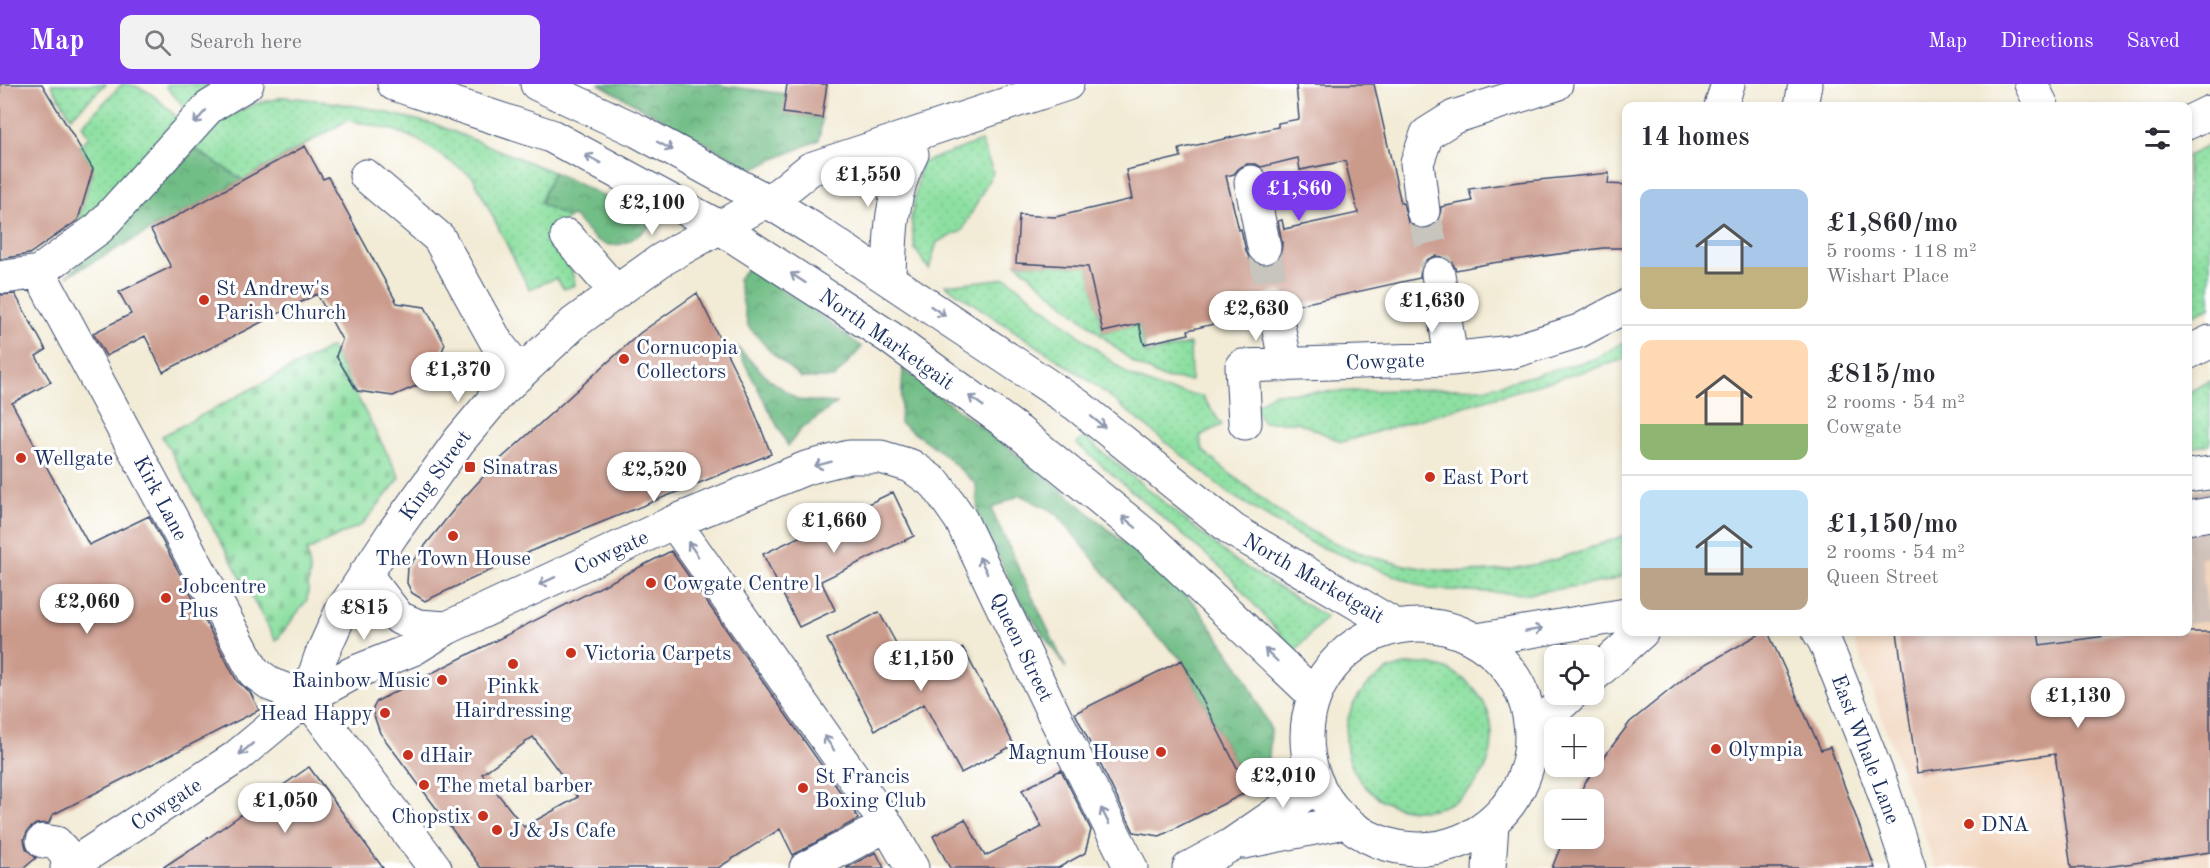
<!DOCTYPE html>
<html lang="en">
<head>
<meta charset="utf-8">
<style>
	:root { --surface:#fff; --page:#f2f2f3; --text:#2b2b33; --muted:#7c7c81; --line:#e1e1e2; --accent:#7c3aed }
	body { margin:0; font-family:"Old Standard TT",serif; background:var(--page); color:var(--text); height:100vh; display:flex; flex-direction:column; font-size:22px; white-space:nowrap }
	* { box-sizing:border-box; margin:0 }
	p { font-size:20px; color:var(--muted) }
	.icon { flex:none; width:33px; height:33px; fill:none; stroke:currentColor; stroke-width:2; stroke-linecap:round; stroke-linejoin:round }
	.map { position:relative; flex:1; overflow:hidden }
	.panel { position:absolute; left:1622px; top:18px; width:570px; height:534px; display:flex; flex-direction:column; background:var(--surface); border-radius:12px; box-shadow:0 3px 9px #0003 }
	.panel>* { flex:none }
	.controls { position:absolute; left:1544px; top:561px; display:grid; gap:12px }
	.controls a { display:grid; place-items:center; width:60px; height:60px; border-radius:12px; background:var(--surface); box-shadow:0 3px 9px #0003; font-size:30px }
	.price { position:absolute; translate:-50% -51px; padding:0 14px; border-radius:21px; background:#fff; color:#222; font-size:20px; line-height:39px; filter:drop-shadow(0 2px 3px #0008) }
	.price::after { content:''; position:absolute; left:50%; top:36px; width:18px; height:14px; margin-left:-9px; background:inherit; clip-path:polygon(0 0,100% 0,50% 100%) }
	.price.on { background:var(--accent); color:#fff }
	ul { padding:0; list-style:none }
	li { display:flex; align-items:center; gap:18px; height:150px; padding:0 18px }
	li+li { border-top:2px solid var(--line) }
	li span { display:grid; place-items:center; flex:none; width:168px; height:120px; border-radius:12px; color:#555 }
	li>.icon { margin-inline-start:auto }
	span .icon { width:72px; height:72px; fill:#fffc; stroke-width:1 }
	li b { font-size:26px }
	h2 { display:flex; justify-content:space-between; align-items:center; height:72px; padding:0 18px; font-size:26px }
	header { display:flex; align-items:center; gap:36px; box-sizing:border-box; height:84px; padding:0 30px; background:var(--accent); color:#fff }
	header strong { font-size:28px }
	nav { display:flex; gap:33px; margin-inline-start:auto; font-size:21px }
	.search { width:420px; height:54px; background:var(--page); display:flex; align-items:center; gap:15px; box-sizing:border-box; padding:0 21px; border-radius:12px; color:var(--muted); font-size:22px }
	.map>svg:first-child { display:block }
	.built { fill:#f2d5bd }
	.industrial { fill:#cfc1ba }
	.grass { fill:url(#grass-dots); stroke:#548880; stroke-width:1.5 }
	.forest { fill:url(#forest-crowns); stroke:#467672; stroke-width:1.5 }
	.cemetery { fill:url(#cemetery-stones); stroke:#548880; stroke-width:1.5 }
	.building { fill:#ca9a8b; fill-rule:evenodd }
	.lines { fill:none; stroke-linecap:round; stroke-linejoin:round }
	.minor-tunnel { stroke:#c7c5bd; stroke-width:33; stroke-dasharray:33 16; stroke-linecap:butt }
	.minor-casing { stroke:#3b4b70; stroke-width:35 }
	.major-casing { stroke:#3b4b70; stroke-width:35 }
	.minor { stroke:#fff; stroke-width:33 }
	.major { stroke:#fff; stroke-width:33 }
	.oneway { stroke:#8d97ae }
	.poi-dot { fill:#c8321e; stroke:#fff; stroke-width:2 }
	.labels { text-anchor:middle; stroke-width:6; stroke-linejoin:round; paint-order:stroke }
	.poi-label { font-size:21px; fill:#1b2f5e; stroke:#fff; text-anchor:start }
	.street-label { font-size:21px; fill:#1b2f5e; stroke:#fff }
</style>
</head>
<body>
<header>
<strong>Map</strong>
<div class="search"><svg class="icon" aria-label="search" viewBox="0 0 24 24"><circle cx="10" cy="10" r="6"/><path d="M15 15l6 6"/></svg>Search here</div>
<nav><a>Map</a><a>Directions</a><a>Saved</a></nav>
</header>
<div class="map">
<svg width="2210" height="784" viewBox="0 0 2210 784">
	<defs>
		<pattern id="grass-dots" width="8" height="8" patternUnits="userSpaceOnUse" patternTransform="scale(1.5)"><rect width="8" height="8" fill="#8de0a1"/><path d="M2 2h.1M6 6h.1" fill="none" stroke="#79c08d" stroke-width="1.8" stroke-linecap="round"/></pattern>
		<pattern id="forest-crowns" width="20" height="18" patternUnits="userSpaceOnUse" patternTransform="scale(1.5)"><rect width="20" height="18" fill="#72be87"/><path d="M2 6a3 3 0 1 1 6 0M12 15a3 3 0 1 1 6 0" fill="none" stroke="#5d9b72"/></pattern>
		<pattern id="cemetery-stones" width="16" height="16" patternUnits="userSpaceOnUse" patternTransform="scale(1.5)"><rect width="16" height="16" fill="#8de0a1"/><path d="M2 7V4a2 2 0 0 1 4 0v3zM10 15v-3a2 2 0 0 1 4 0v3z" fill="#79c08d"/></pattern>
	</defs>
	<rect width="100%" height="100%" fill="#fff"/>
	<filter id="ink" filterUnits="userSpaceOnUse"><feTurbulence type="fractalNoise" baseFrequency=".0167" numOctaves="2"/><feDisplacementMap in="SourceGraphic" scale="12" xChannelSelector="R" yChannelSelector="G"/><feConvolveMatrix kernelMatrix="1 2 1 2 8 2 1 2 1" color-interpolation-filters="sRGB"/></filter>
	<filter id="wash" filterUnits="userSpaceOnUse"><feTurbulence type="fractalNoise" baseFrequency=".008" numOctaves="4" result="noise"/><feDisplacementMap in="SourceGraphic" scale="24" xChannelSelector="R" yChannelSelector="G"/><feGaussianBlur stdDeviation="1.35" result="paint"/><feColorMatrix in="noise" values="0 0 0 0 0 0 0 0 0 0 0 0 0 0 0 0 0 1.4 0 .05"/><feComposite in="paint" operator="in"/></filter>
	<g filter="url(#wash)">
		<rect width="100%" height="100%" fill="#f2ebd5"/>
		<path class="built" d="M2210,404V784H1936L1851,548H2187V408Z"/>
		<path class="industrial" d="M2210,404V472L2200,473L2209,537L2187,540V408Z
			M2038,548H2135L2040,561Z"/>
		<path class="grass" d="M51,0H106L71,33Z
			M122,0C148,0 165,22 182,39L75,147L93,85L79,62L89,53L82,41Z
			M168,0H219L192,31L166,3Z
			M284,13L317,16L368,24L437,41L553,88L541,119L568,134L549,154C560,169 573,182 575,201L564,205L556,194L529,205L473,93L418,56L397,47L348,36L243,96L195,65L227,33L255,20Z
			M981,57L993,88L962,147L937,158L929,185L915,165L911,135L921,79Z
			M2210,61V224L2187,233V72Z
			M1086,172L1103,248L1139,240L1146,270L1190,260L1191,297L1163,294L1134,279L1016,179L1074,182Z
			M1007,194L1129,291L1162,305L1202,312L1222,341L1200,352C1201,356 1201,361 1203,365C1208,374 1241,398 1251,406C1324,469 1427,500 1522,483C1556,478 1593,462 1626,451V490L1610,497L1526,510L1429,505L1311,459L1231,411L1090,297L945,201Z
			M1626,257V275L1342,358L1298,338H1262L1255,323L1273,309L1487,304L1594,275Z
			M2210,297V360L2187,365V309Z
			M1084,353L1234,476L1326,533L1295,567L1225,487L1077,360Z
			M1346 653a73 73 0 1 1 146 0a73 73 0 1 1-146 0Z"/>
		<path class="forest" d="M599,0H711L786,10L784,29L822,34L819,56L752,85Z
			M195,65L243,96L67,192Z
			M553,88L656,137C639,151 619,171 597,156C588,150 580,139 573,132L568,134L540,119Z
			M747,185L801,217L862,263L834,294H801L769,266L748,242L738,195Z
			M735,261L769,295L798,316L837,319L801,345L788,362Z
			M903,285L1041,388L1195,520L1243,589L1271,646L1268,686L1249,707L1182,576L1151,546L1056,429L1020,411L991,425L1066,584L1019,515L978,431L976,400L940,367L900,339Z"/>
		<path class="cemetery" d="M331,263L400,394L363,440L307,467L310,486L307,516L276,557L162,352Z"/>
		<g id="blocks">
			<path class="building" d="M0,0H42L93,85L78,136L29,170L0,175Z
				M787,0H827L822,34L783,29Z
				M1296,0H1374L1401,119H1403L1408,138L1415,144L1425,146L1435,142L1440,134L1441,123L1472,117L1469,105L1518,98L1609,89L1608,100L1626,101V164H1603L1492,179L1456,186L1452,178L1445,173L1435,172L1426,176L1421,183L1420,194L1293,222L1289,214L1282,208H1271L1263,212L1257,219V230L1188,246L1189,250L1144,260L1139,240L1103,248L1088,183L1016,179L1019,131L1055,133L1132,115L1126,86L1181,73L1179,65L1278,43V39L1299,35ZM1298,74L1300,86L1345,77L1358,129L1284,145L1282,136L1278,137L1282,159L1281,170L1277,177L1268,181L1257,180L1250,176L1246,167L1241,145L1239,146L1226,92L1234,90L1239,84L1247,80H1256L1261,83Z
				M305,62L323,95L328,93L397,219L425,223L445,260L430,296L393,312L357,307L336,272L342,256L317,210L163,288L145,252L106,272L93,249L131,230L119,208L171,183L151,146Z
				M697,209L750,316L771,370L538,464L425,517L412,509L407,499L408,483L459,419L494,381L640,249Z
				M15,210L46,266L36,272L51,298L12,319L89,461L149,432L237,597L250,608L259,626L52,731L49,739L36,740L28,746L24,755L26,764L36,774L24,784H0V211Z
				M893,408L914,452L821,497L835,526L799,543L763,470Z
				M671,467L855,729L858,735L793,771L780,745L718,784H481L380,649L372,626L377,617ZM533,653L578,713L524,743L482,690Z
				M879,528L913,590L963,564L1014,661L961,689L924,620L875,646L827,555Z
				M1763,548H1768L1821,666L1830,663L1875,784H1552L1564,754H1593V716H1578L1584,700L1630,638L1692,588Z
				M1897,548H2038L2040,561L2135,548H2210V768L2099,784H2071L2055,670L1917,689Z
				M1182,576L1249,707L1160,752L1134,748L1075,629Z
				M309,683L383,784H162L208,754Z
				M1061,686L1091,746L1085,769L1058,784H950L933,752L965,735L985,772L1042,743L1022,706Z
				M876,768L884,784H846Z"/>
		</g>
	</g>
	<g filter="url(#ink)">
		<use href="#blocks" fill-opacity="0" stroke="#3b4b70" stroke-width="1.5"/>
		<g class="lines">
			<path class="minor-tunnel" d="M1423,127L1438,190
				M1264,163L1275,226"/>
			<g class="minor-casing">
				<path id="minor" d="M2031,0L2042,22
					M1721,22L1728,0
					M1801,22L1805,0
					M2187,39L2210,28
					M366,92L439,154L497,259L520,288
					M1251,98L1264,163
					M1423,127L1417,79L1427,50L1454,33L1556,0
					M567,152L616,208
					M39,188L254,588L272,601L307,614
					M1438,190L1451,275
					M5,193L39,188L99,144L209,23L247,0
					M889,194C890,150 891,109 912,70
					M1275,226L1286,281
					M1245,339L1242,282L1451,275L1511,268L1579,247L1626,222
					M2187,392L2210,389
					M2187,434L2210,430
					M674,438L887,741L912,784
					M365,490L399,534L418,542L447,544
					M1819,548L1825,558L1880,697L1909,784
					M307,614L321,572L341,528L393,449L459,357L500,308L574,239L616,208L661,176L779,110L810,85L1067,0
					M307,614L435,784
					M43,757L56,759L74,779
					M1244,758L1345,738
					M67,784L235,674L307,614L353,589L413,565L447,544L674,438L806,384L849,373H881L911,382L936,400L961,436L1058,639L1131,784
					M806,784L887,741
					M1189,784L1231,761L1317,702"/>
			</g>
			<g class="major-casing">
				<path id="major" d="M394,0L551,52L719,143L889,253L1019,348L1149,454L1314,611
					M537,0L638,47L767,117L813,145L1077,321L1233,446L1396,542
					M2187,269L2210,258
					M1307 653a112 112 0 1 1 224 0a112 112 0 1 1-224 0Z
					M1477,556L1626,531
					M1593,592L1642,548
					M1532,647L1572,610
					M1489,784L1492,740"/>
			</g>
			<use href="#minor" class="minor"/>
			<use href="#major" class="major"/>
		</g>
		<defs><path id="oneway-shaft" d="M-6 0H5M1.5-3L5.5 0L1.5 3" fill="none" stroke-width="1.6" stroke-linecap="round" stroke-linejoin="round" transform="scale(1.5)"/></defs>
		<g class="oneway">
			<use href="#oneway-shaft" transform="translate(200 33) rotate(132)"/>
			<use href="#oneway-shaft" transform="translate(665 62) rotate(28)"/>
			<use href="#oneway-shaft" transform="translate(593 75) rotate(-152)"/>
			<use href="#oneway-shaft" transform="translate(798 194) rotate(-147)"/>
			<use href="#oneway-shaft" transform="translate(938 227) rotate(34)"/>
			<use href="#oneway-shaft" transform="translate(976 317) rotate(-144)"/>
			<use href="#oneway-shaft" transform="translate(1098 338) rotate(39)"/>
			<use href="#oneway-shaft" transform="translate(823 380) rotate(165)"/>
			<use href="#oneway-shaft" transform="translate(1129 438) rotate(-141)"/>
			<use href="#oneway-shaft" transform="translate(693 465) rotate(-125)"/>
			<use href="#oneway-shaft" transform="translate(983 481) rotate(-116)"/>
			<use href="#oneway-shaft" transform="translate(547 497) rotate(155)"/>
			<use href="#oneway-shaft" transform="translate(1534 546) rotate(-10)"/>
			<use href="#oneway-shaft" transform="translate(1271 571) rotate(-136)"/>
			<use href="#oneway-shaft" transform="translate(829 659) rotate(-125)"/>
			<use href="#oneway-shaft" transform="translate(246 665) rotate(140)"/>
			<use href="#oneway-shaft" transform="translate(1105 732) rotate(-117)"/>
		</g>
	</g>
	<g class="poi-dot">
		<circle cx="204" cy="216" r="6"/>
		<circle cx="624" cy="275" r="6"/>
		<circle cx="21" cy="374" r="6"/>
		<rect x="464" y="377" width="12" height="12" rx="3"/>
		<circle cx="1430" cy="393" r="6"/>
		<circle cx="453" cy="452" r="6"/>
		<circle cx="651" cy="499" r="6"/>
		<circle cx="166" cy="514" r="6"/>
		<circle cx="571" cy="569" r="6"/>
		<circle cx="513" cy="580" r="6"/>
		<circle cx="442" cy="596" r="6"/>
		<circle cx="385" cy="629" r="6"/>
		<circle cx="1716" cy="665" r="6"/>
		<circle cx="1161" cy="668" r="6"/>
		<circle cx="408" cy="671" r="6"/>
		<circle cx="424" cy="701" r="6"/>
		<circle cx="803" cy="704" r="6"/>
		<circle cx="483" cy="732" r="6"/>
		<circle cx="1969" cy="740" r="6"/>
		<circle cx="497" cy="746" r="6"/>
	</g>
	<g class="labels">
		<g class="poi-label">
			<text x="216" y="211">St Andrew's<tspan x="216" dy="24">Parish Church</tspan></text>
			<text x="636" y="270">Cornucopia<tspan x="636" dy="24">Collectors</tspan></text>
			<text x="33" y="381">Wellgate</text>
			<text x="482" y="390">Sinatras</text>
			<text x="1442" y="400">East Port</text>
			<text x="453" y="481" text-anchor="middle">The Town House</text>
			<text x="663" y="506">Cowgate Centre l</text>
			<text x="178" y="509">Jobcentre<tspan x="178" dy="24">Plus</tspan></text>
			<text x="583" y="576">Victoria Carpets</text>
			<text x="430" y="603" text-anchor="end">Rainbow Music</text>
			<text x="513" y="609" text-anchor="middle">Pinkk<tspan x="513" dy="24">Hairdressing</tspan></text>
			<text x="373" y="636" text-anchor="end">Head Happy</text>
			<text x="1728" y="672">Olympia</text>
			<text x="1149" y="675" text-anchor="end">Magnum House</text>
			<text x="420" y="678">dHair</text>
			<text x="815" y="699">St Francis<tspan x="815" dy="24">Boxing Club</tspan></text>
			<text x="436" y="708">The metal barber</text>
			<text x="471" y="739" text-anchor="end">Chopstix</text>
			<text x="1981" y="747">DNA</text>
			<text x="509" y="753">J &amp; Js Cafe</text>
		</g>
		<g class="street-label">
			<text transform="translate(887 255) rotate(35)" y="7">North Marketgait</text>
			<text transform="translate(1385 277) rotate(-2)" y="7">Cowgate</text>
			<text transform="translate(435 391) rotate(-54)" y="7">King Street</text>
			<text transform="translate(161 414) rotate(62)" y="7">Kirk Lane</text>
			<text transform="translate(611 468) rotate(-25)" y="7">Cowgate</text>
			<text transform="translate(1314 494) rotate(30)" y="7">North Marketgait</text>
			<text transform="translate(1022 563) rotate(64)" y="7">Queen Street</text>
			<text transform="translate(1866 665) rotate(69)" y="7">East Whale Lane</text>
			<text transform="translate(166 720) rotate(-33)" y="7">Cowgate</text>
		</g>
	</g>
</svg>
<div class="controls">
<a><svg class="icon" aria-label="locate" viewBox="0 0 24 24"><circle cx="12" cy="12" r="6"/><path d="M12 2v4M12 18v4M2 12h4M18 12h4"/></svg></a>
<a>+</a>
<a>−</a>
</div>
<b class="price" style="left:868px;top:124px">£1,550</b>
<b class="price on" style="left:1299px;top:138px">£1,860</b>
<b class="price" style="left:652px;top:152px">£2,100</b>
<b class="price" style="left:1432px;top:250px">£1,630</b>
<b class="price" style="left:1256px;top:258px">£2,630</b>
<b class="price" style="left:458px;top:319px">£1,370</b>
<b class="price" style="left:654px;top:419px">£2,520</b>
<b class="price" style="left:834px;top:470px">£1,660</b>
<b class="price" style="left:87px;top:551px">£2,060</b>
<b class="price" style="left:364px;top:557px">£815</b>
<b class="price" style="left:921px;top:608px">£1,150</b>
<b class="price" style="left:2078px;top:645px">£1,130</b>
<b class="price" style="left:1283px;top:725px">£2,010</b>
<b class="price" style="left:285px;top:750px">£1,050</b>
<section class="panel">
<h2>14 homes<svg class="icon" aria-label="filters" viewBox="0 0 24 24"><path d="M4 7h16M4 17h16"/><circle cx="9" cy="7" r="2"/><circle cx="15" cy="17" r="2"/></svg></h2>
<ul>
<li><span style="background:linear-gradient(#a9c7e8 65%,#c2b280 0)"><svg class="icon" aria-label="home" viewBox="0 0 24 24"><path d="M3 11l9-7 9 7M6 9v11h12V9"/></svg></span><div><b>£1,860/mo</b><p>5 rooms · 118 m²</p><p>Wishart Place</p></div></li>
<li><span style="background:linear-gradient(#ffd9b3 70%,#8fb573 0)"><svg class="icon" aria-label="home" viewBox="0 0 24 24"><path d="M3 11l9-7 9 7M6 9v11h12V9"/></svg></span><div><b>£815/mo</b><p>2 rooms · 54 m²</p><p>Cowgate</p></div></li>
<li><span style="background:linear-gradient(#bfe0f5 65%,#b9a48a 0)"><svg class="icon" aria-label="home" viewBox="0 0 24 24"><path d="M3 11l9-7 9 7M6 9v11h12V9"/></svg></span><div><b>£1,150/mo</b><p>2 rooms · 54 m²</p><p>Queen Street</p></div></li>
</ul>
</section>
</div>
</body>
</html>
